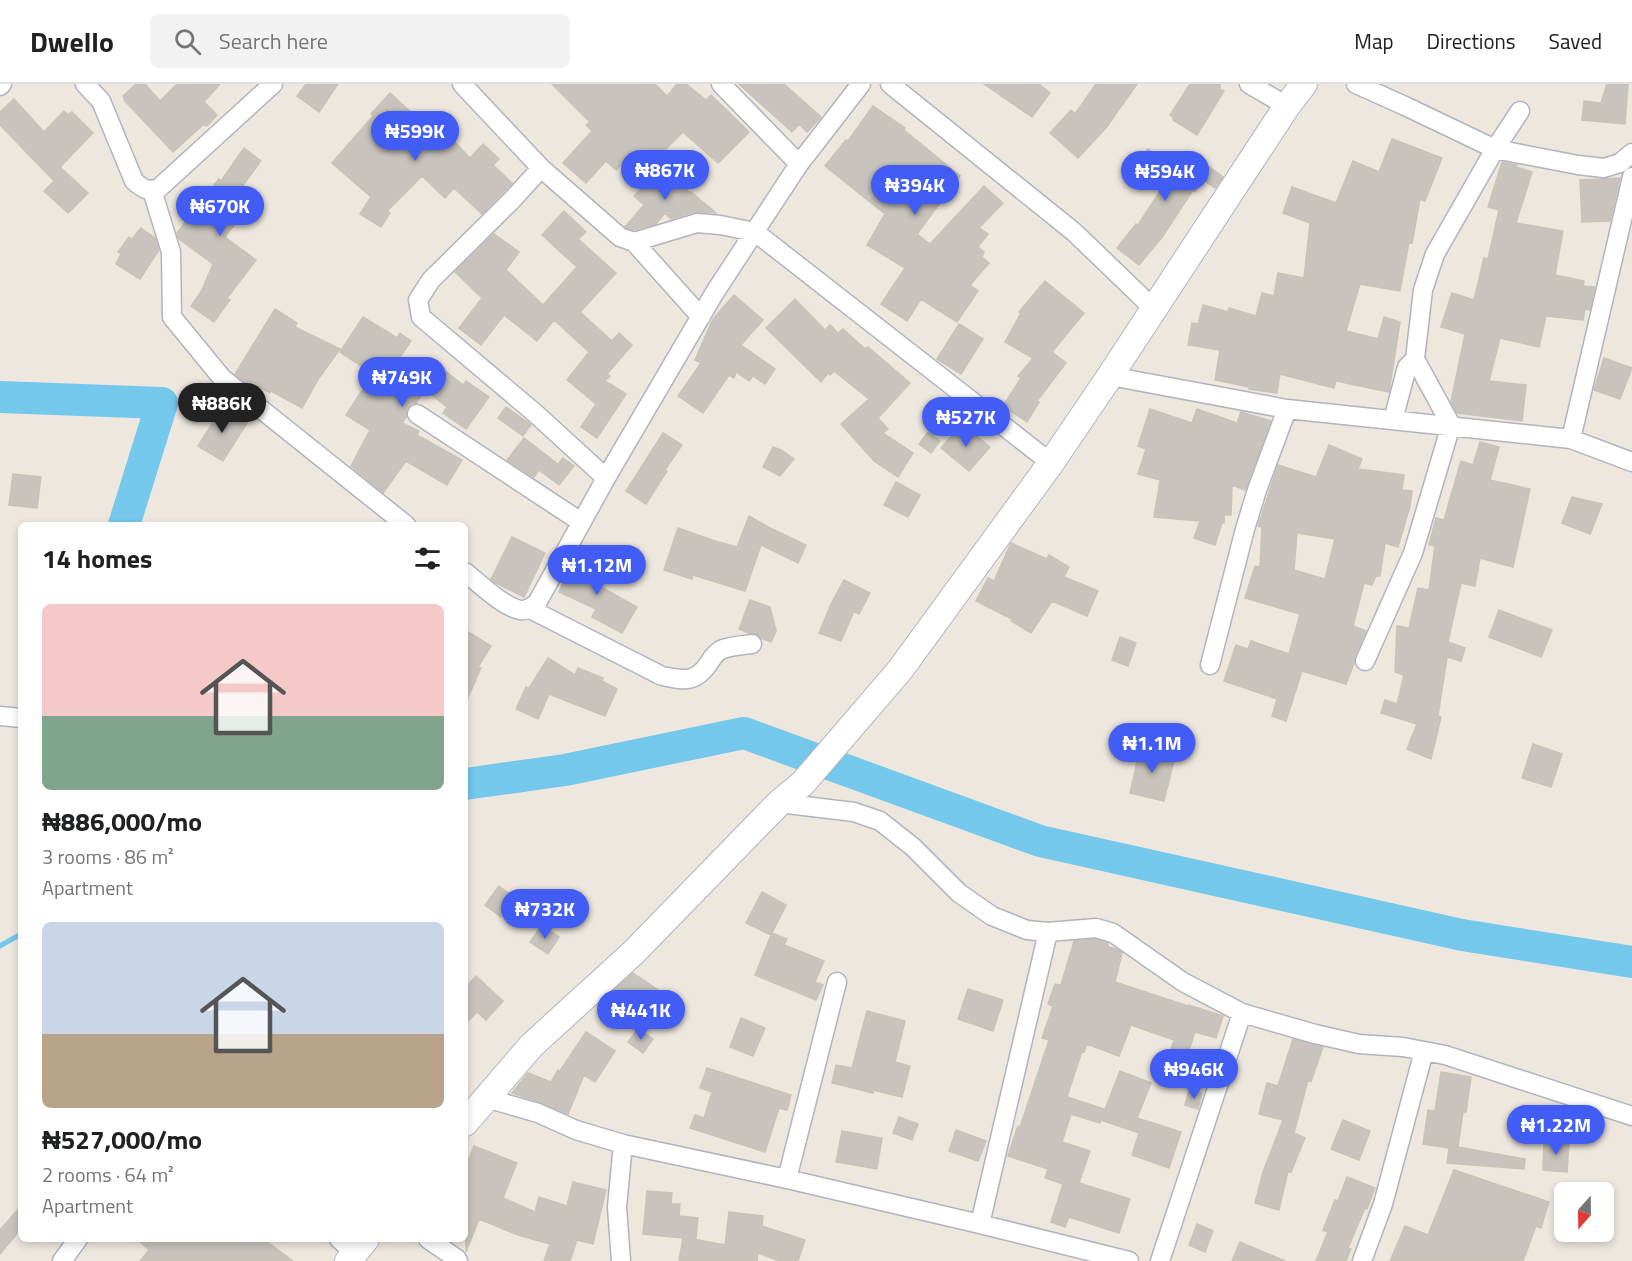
<!DOCTYPE html>
<html lang="en">
<head>
<meta charset="utf-8">
<style>
	:root { --surface:#fff; --page:#f2f2f2; --text:#202124; --muted:#757577; --line:#e0e0e0; --accent:#415df6 }
	body { margin:0; font-family:"Titillium Web",sans-serif; background:var(--page); color:var(--text); height:100vh; display:flex; flex-direction:column; font-size:22px; white-space:nowrap }
	* { box-sizing:border-box; margin:0 }
	p { font-size:20px; color:var(--muted) }
	.icon { flex:none; width:33px; height:33px; fill:none; stroke:currentColor; stroke-width:2; stroke-linecap:round; stroke-linejoin:round }
	.map { position:relative; flex:1; overflow:hidden }
	.drawer { position:absolute; left:18px; top:438px; width:450px; height:720px; display:flex; flex-direction:column; background:var(--surface); border-radius:9px; box-shadow:0 3px 9px #0003 }
	.drawer>* { flex:none }
	.needle { width:39px; rotate:200deg }
	.fabs { position:absolute; left:1554px; top:1098px; display:grid; gap:12px }
	.fabs a { display:grid; place-items:center; width:60px; height:60px; border-radius:9px; background:var(--surface); box-shadow:0 3px 9px #0003; font-size:30px }
	.price { position:absolute; translate:-50% -51px; padding:0 14px; border-radius:21px; background:var(--accent); color:#fff; font-size:20px; line-height:39px; filter:drop-shadow(0 2px 3px #0008) }
	.price::after { content:''; position:absolute; left:50%; top:36px; width:18px; height:14px; margin-left:-9px; background:inherit; clip-path:polygon(0 0,100% 0,50% 100%) }
	.price.selected { background:#222; color:#fff }
	ul { padding:0; list-style:none }
	li { display:grid; align-content:center; gap:12px; height:318px; padding:0 24px }
	li span { display:grid; place-items:center; height:186px; border-radius:9px; color:#555 }
	li>.icon { margin-inline-start:auto }
	span .icon { width:108px; height:108px; fill:#fffc; stroke-width:1 }
	li b { font-size:26px }
	h2 { display:flex; justify-content:space-between; align-items:center; height:72px; padding:0 24px; font-size:26px }
	header { display:flex; align-items:center; gap:36px; box-sizing:border-box; height:84px; padding:0 30px; background:var(--surface); border-bottom:2px solid var(--line) }
	header strong { font-size:28px }
	nav { display:flex; gap:33px; margin-inline-start:auto; font-size:21px }
	.search { width:420px; height:54px; background:var(--page); display:flex; align-items:center; gap:15px; box-sizing:border-box; padding:0 21px; border-radius:9px; color:var(--muted); font-size:22px }
	.map>svg:first-child { display:block }
	.lines { fill:none; stroke-linecap:round; stroke-linejoin:round }
	.stream { stroke:#73c8ec; stroke-width:5 }
	.river { stroke:#73c8ec; stroke-width:32 }
	.building { fill:#c8c4bd; stroke:#c8c3b7; stroke-width:1.5; fill-rule:evenodd }
	.street-casing { stroke:#b1b4be; stroke-width:21 }
	.secondary-casing { stroke:#b1b4be; stroke-width:28 }
	.street { stroke:#fff; stroke-width:18 }
	.secondary { stroke:#fff; stroke-width:26 }
</style>
</head>
<body>
<header>
<strong>Dwello</strong>
<div class="search"><svg class="icon" aria-label="search" viewBox="0 0 24 24"><circle cx="10" cy="10" r="6"/><path d="M15 15l6 6"/></svg>Search here</div>
<nav><a>Map</a><a>Directions</a><a>Saved</a></nav>
</header>
<div class="map">
<svg width="1632" height="1177" viewBox="0 0 1632 1177">
	<rect width="100%" height="100%" fill="#ede7de"/>
	<g class="lines">
		<path class="stream" d="M0,862L21,850"/>
		<path class="river" d="M0,313L162,319L124,441
			M465,700L565,686L744,649L1040,757L1462,851L1632,878"/>
	</g>
	<path class="building" d="M136,0H145L160,17L177,0H220L204,18L217,31L208,41L206,42L204,40L173,68L124,16L125,15L123,12Z
		M306,0H338L319,28L297,12Z
		M552,0H655L667,12L677,0H686L706,16L711,11L749,48L718,79L683,48L661,70L663,72L653,84L634,67L616,86L606,77L586,99L563,79L592,47L586,41L590,38Z
		M739,0H784L821,33L807,48L799,40L792,48Z
		M984,0H1039L1050,9L1032,33Z
		M1096,0H1137L1106,44L1078,74L1050,49L1071,26L1075,30Z
		M1190,0H1220V5L1224,7L1197,51L1173,36V33L1170,31Z
		M1607,0H1628L1625,40L1582,36L1584,17L1601,19Z
		M390,9L425,41L430,37L448,55L450,53L470,74L483,60L499,75L493,81L512,99L482,130L454,104L445,114L422,92L387,127L390,129L381,143L360,130L371,113L332,79L373,32L371,30Z
		M14,15L44,48L64,27L68,31L72,28L93,49L60,83L88,109L68,129L44,107L54,97L0,41V28Z
		M873,22L905,44L904,46L960,92L917,150L930,160L984,102L1003,119L979,144L988,150L978,163L984,168L982,173L989,179L970,201L978,207L957,238L921,215L907,237L881,220L905,184L867,161L885,130L825,82L846,56L848,57Z
		M1392,55L1442,74L1425,117L1420,115L1412,159L1409,158L1400,207L1360,200L1346,247L1378,255L1384,233L1400,238L1389,308L1336,297L1334,304L1280,290L1277,309L1249,305V303L1215,296L1220,266L1188,261L1192,239L1198,240L1203,221L1228,228L1229,224L1256,232L1262,209L1274,212L1278,189L1304,194L1310,139L1283,129L1292,103L1336,119L1353,77L1379,88Z
		M244,64L261,77L237,109L250,120L225,153L256,176L227,214L230,216L214,238L191,222L202,206L213,180L178,154L177,149L219,95L221,97Z
		M1148,65L1178,89L1192,70L1223,93L1215,104L1203,96L1195,107L1193,106L1163,152L1139,181L1117,164L1136,140L1138,141L1164,101L1136,80Z
		M1502,78L1517,81L1516,83L1532,88L1516,139L1563,147L1555,191L1584,197L1583,202L1595,203L1590,226L1585,225L1583,236L1546,232L1539,263L1500,254L1489,297L1526,301L1522,337L1457,329L1451,318L1465,250L1441,243L1452,209L1474,216L1484,174L1488,175L1499,126L1488,123Z
		M662,83L690,109L691,108L716,129L694,128L671,135L665,129L656,140L634,146L625,143L644,121L634,112Z
		M1620,94L1610,137L1582,138L1580,96Z
		M564,127L586,148L578,155L616,189L580,228L612,257L619,249L632,261L607,290L610,292L605,297L626,310L597,354L581,343L596,320L567,296L589,268L554,236L537,257L504,231L481,261L459,244L482,214L455,188L494,150L519,168L506,186L543,221L577,183L542,151Z
		M141,144L155,154L159,166L140,195L116,180L121,170L118,168L129,153L132,155Z
		M1045,197L1084,229L1052,268L1066,279L1037,317L1039,318L1027,338L1003,322L1021,294L1018,292L1033,274L1005,258L1021,229L1019,228Z
		M734,211L763,236L741,261L775,285L765,300L753,292L749,297L736,288L734,294L729,291L703,329L678,312L701,279L695,276L713,235Z
		M795,215L825,246L830,241L838,249L843,245L865,265L868,263L910,299L878,334L888,345L883,349L913,369L898,393L874,377L841,340L869,315L834,287L830,291L828,289L821,298L766,244Z
		M275,225L297,239L295,243L340,265L319,294L302,324L271,307L270,309L258,302L255,306L235,290Z
		M363,233L397,254L400,249L411,257L397,277L420,290L431,276L463,301L466,297L489,313L466,345L443,329L447,323L425,306L416,319L411,320L407,324L406,333L402,339L419,347L417,351L462,376L447,401L406,377L383,409L351,382L370,346L346,331L373,290L340,268Z
		M959,240L983,255L961,290L937,275Z
		M1604,274L1632,284L1620,315L1594,306Z
		M506,323L531,341L523,352L498,334Z
		M222,324L247,339L223,377L198,362Z
		M1150,325L1192,339L1197,325L1237,339L1241,328L1271,337L1245,406L1232,401L1231,431H1224V439H1222L1215,461L1194,454L1200,437L1154,433L1160,396L1138,390L1146,365L1138,362Z
		M962,340L990,363L969,387L941,364Z
		M928,348L940,357L931,369L919,360Z
		M663,349L682,361L665,386L667,387L646,420L626,407Z
		M524,354L558,380L563,374L574,382L559,401L539,386L534,393L507,376Z
		M1480,358L1499,363L1490,396L1530,405L1513,483L1480,474L1475,502L1461,499L1448,558L1465,564L1461,577L1447,573L1438,632L1441,633L1431,675L1407,665L1417,640L1381,629L1385,616L1397,620L1404,591L1395,588L1397,542L1409,544L1418,504L1429,506L1435,462L1429,461L1436,434L1444,436L1461,377L1473,381Z
		M1329,361L1362,375L1358,385L1404,391L1402,406L1412,407L1410,422L1398,463L1385,459L1380,492H1376L1372,501L1364,499L1353,542L1366,547L1355,572L1354,579L1346,600L1302,587L1286,637L1272,632L1277,615L1224,597L1236,561L1248,565L1251,557L1289,570L1300,530L1245,514L1255,482L1260,483L1262,443L1258,442L1278,381L1316,393ZM1297,449L1335,455L1325,495L1294,486Z
		M773,363L781,366L794,375L780,392L763,383Z
		M13,390L41,393L37,424L9,421Z
		M896,398L920,411L908,433L884,421Z
		M1572,413L1602,420L1590,450L1562,439Z
		M749,432L770,444L806,461L798,479L761,461L745,507L693,491L692,495L664,486L678,444L715,457L737,463Z
		M512,453L545,469L524,513L496,499L491,495Z
		M1011,459L1047,475L1049,471L1069,483L1064,493L1098,507L1087,532L1052,517L1031,549L1011,537L1012,535L976,517L988,494L994,497Z
		M574,476L607,492L601,503L637,523L622,549L592,533L596,525L559,508Z
		M844,496L870,509L859,530L854,527L841,557L819,549L831,520Z
		M750,516L770,523L776,547L771,558L761,554L756,550L749,549L739,545Z
		M1499,526L1552,546L1541,573L1489,553Z
		M465,546L491,562L478,583L481,584L465,620Z
		M1120,553L1136,559L1128,582L1112,576Z
		M548,574L575,591L578,584L603,594L602,597L617,605L605,632L549,610L538,635L516,625L526,603L529,604Z
		M1533,660L1562,670L1551,703L1522,694Z
		M1140,664L1175,672L1164,717L1130,709Z
		M499,802L515,814L501,833L485,821Z
		M762,808L786,821L771,851L746,839Z
		M542,841L559,853L548,870L530,858Z
		M772,849L787,855L784,861L824,877L815,898L823,901L816,916L755,891Z
		M1095,855L1108,859V863L1117,865L1122,869L1115,898L1188,922L1189,921L1223,932L1216,954L1195,948L1182,987L1166,981L1174,956L1131,941L1119,972L1087,960L1084,968L1082,967L1067,1013L1104,1025L1101,1036L1120,987L1151,999L1137,1034L1181,1048L1169,1084L1132,1071L1139,1049L1101,1036L1100,1039L1071,1030L1062,1058L1090,1067L1079,1099L1130,1115L1119,1149L1069,1133L1065,1143L1051,1138L1063,1100L1045,1094L1048,1085L1008,1072L1018,1042L1020,1043L1049,956L1042,954L1053,922L1048,920L1055,900L1061,901L1074,857Z
		M633,889L664,910L650,931L614,906Z
		M476,892L503,917L486,936L477,928L465,940V904Z
		M968,905L1003,916L993,947L958,935Z
		M867,927L905,937L895,978L910,982L902,1013L873,1006V1009L832,999L836,981L852,984Z
		M741,934L765,944L753,972L730,963Z
		M638,945L653,955L643,969L628,958Z
		M586,948L615,967L595,998L584,991L568,1030L542,1019L512,1009L528,989L551,998L558,986L560,987Z
		M1293,955L1323,963L1311,997L1308,996L1294,1049L1305,1054L1291,1088L1288,1087L1279,1126L1255,1119L1263,1088L1283,1036L1259,1030L1267,999L1278,1002Z
		M707,984L791,1011L787,1026L779,1024L765,1068L690,1044L695,1031L704,1034L712,1008L700,1004Z
		M1441,988L1471,993L1466,1028H1463L1458,1063L1525,1075L1524,1085L1447,1079L1449,1064L1423,1060L1428,1026L1435,1027Z
		M1189,1007L1202,1009L1198,1025L1185,1021Z
		M899,1033L918,1040L912,1056L893,1049Z
		M1343,1036L1370,1047L1359,1076L1331,1065Z
		M956,1046L986,1057L978,1077L949,1067Z
		M842,1047L882,1054L877,1085L836,1078Z
		M1544,1056L1569,1058L1567,1088L1543,1086Z
		M474,1062L517,1079L503,1114L535,1128L539,1113L567,1122L573,1098L606,1106L593,1160L577,1156L570,1177H544L550,1160L518,1151L479,1135L466,1168L465,1085Z
		M1454,1086L1549,1118L1541,1144L1536,1142L1523,1177H1390L1405,1142L1428,1151Z
		M1347,1093L1375,1104L1367,1125L1365,1124L1348,1164L1351,1165L1346,1177H1316L1328,1148L1323,1146L1335,1116L1338,1117Z
		M647,1107L672,1109L671,1120H680L679,1132L698,1134L696,1155H693L725,1161L729,1128L763,1132L762,1142L805,1156L798,1177H780L758,1169L757,1177H679L683,1154L643,1150Z
		M21,1122V1145L0,1170V1146Z
		M1197,1140L1213,1147L1205,1168L1189,1161Z
		M137,1155H263L293,1177H140L149,1166Z
		M1240,1158L1285,1177H1232Z"/>
	<g class="lines">
		<g class="street-casing">
			<path id="street" d="M85,0L101,17L134,97C143,105 148,108 159,104L273,0
				M462,0L541,84L620,153L634,158L697,139L720,141L755,148L1051,379
				M721,0L799,80
				M890,0L1074,148L1154,225
				M1249,0L1287,22
				M1356,0L1405,22L1495,65L1578,81L1604,84L1620,79L1632,69
				M0,2L2,0
				M541,84L512,116L431,196L418,216L421,233L536,330L606,394
				M152,106L171,168L172,233L222,294L406,441
				M634,158L701,233
				M1110,292L1287,325L1571,355L1632,378
				M417,330L581,438
				M1393,336L1407,283L1415,275
				M1571,355L1632,93
				M465,488C479,499 502,522 520,526C527,527 532,523 537,519L606,394L715,208L799,80L861,0
				M530,525L662,592C684,596 695,600 709,579C712,574 717,567 723,565C731,562 743,561 752,560
				M1365,577L1413,469L1451,341L1415,275L1423,206L1435,170L1495,65L1520,27
				M1210,581L1245,445L1257,406L1287,325
				M0,632L21,634
				M779,719L854,728L880,737L913,763L959,809L992,832L1027,846L1048,848L1096,844L1113,849L1183,898L1242,929L1315,950L1359,960L1403,963L1445,971L1632,1032
				M486,1014L538,1029L576,1046L623,1060L787,1095L980,1140L1129,1177
				M787,1095L837,898
				M980,1140L1048,848
				M339,1155L355,1169
				M428,1155L457,1175L458,1177
				M62,1177L78,1155
				M621,1177L617,1123L623,1060
				M1160,1177L1242,929
				M1362,1177L1383,1120L1424,967"/>
		</g>
		<g class="secondary-casing">
			<path id="secondary" d="M465,1039L531,962L634,868L779,719L803,699L900,586L1051,379L1110,292L1287,22L1304,0
				M348,1177L366,1155"/>
		</g>
		<use href="#street" class="street"/>
		<use href="#secondary" class="secondary"/>
	</g>
</svg>
<div class="fabs">
<a><svg class="needle" viewBox="-14 -14 28 28"><path d="M0-13l5 13h-10z" fill="#e53935"/><path d="M0 13l5-13h-10z" fill="#757577"/></svg></a>
</div>
<b class="price" style="left:415px;top:78px">₦599K</b>
<b class="price" style="left:665px;top:117px">₦867K</b>
<b class="price" style="left:1165px;top:118px">₦594K</b>
<b class="price" style="left:915px;top:132px">₦394K</b>
<b class="price" style="left:220px;top:153px">₦670K</b>
<b class="price" style="left:402px;top:324px">₦749K</b>
<b class="price selected" style="left:222px;top:350px">₦886K</b>
<b class="price" style="left:966px;top:364px">₦527K</b>
<b class="price" style="left:597px;top:512px">₦1.12M</b>
<b class="price" style="left:1152px;top:690px">₦1.1M</b>
<b class="price" style="left:545px;top:856px">₦732K</b>
<b class="price" style="left:641px;top:957px">₦441K</b>
<b class="price" style="left:1194px;top:1016px">₦946K</b>
<b class="price" style="left:1556px;top:1072px">₦1.22M</b>
<section class="drawer">
<h2>14 homes<svg class="icon" aria-label="filters" viewBox="0 0 24 24"><path d="M4 7h16M4 17h16"/><circle cx="9" cy="7" r="2"/><circle cx="15" cy="17" r="2"/></svg></h2>
<ul>
<li><span style="background:linear-gradient(#f6c9c9 60%,#7fa58c 0)"><svg class="icon" aria-label="home" viewBox="0 0 24 24"><path d="M3 11l9-7 9 7M6 9v11h12V9"/></svg></span><div><b>₦886,000/mo</b><p>3 rooms · 86 m²</p><p>Apartment</p></div></li>
<li><span style="background:linear-gradient(#c9d6e8 60%,#b9a48a 0)"><svg class="icon" aria-label="home" viewBox="0 0 24 24"><path d="M3 11l9-7 9 7M6 9v11h12V9"/></svg></span><div><b>₦527,000/mo</b><p>2 rooms · 64 m²</p><p>Apartment</p></div></li>
</ul>
</section>
</div>
</body>
</html>
